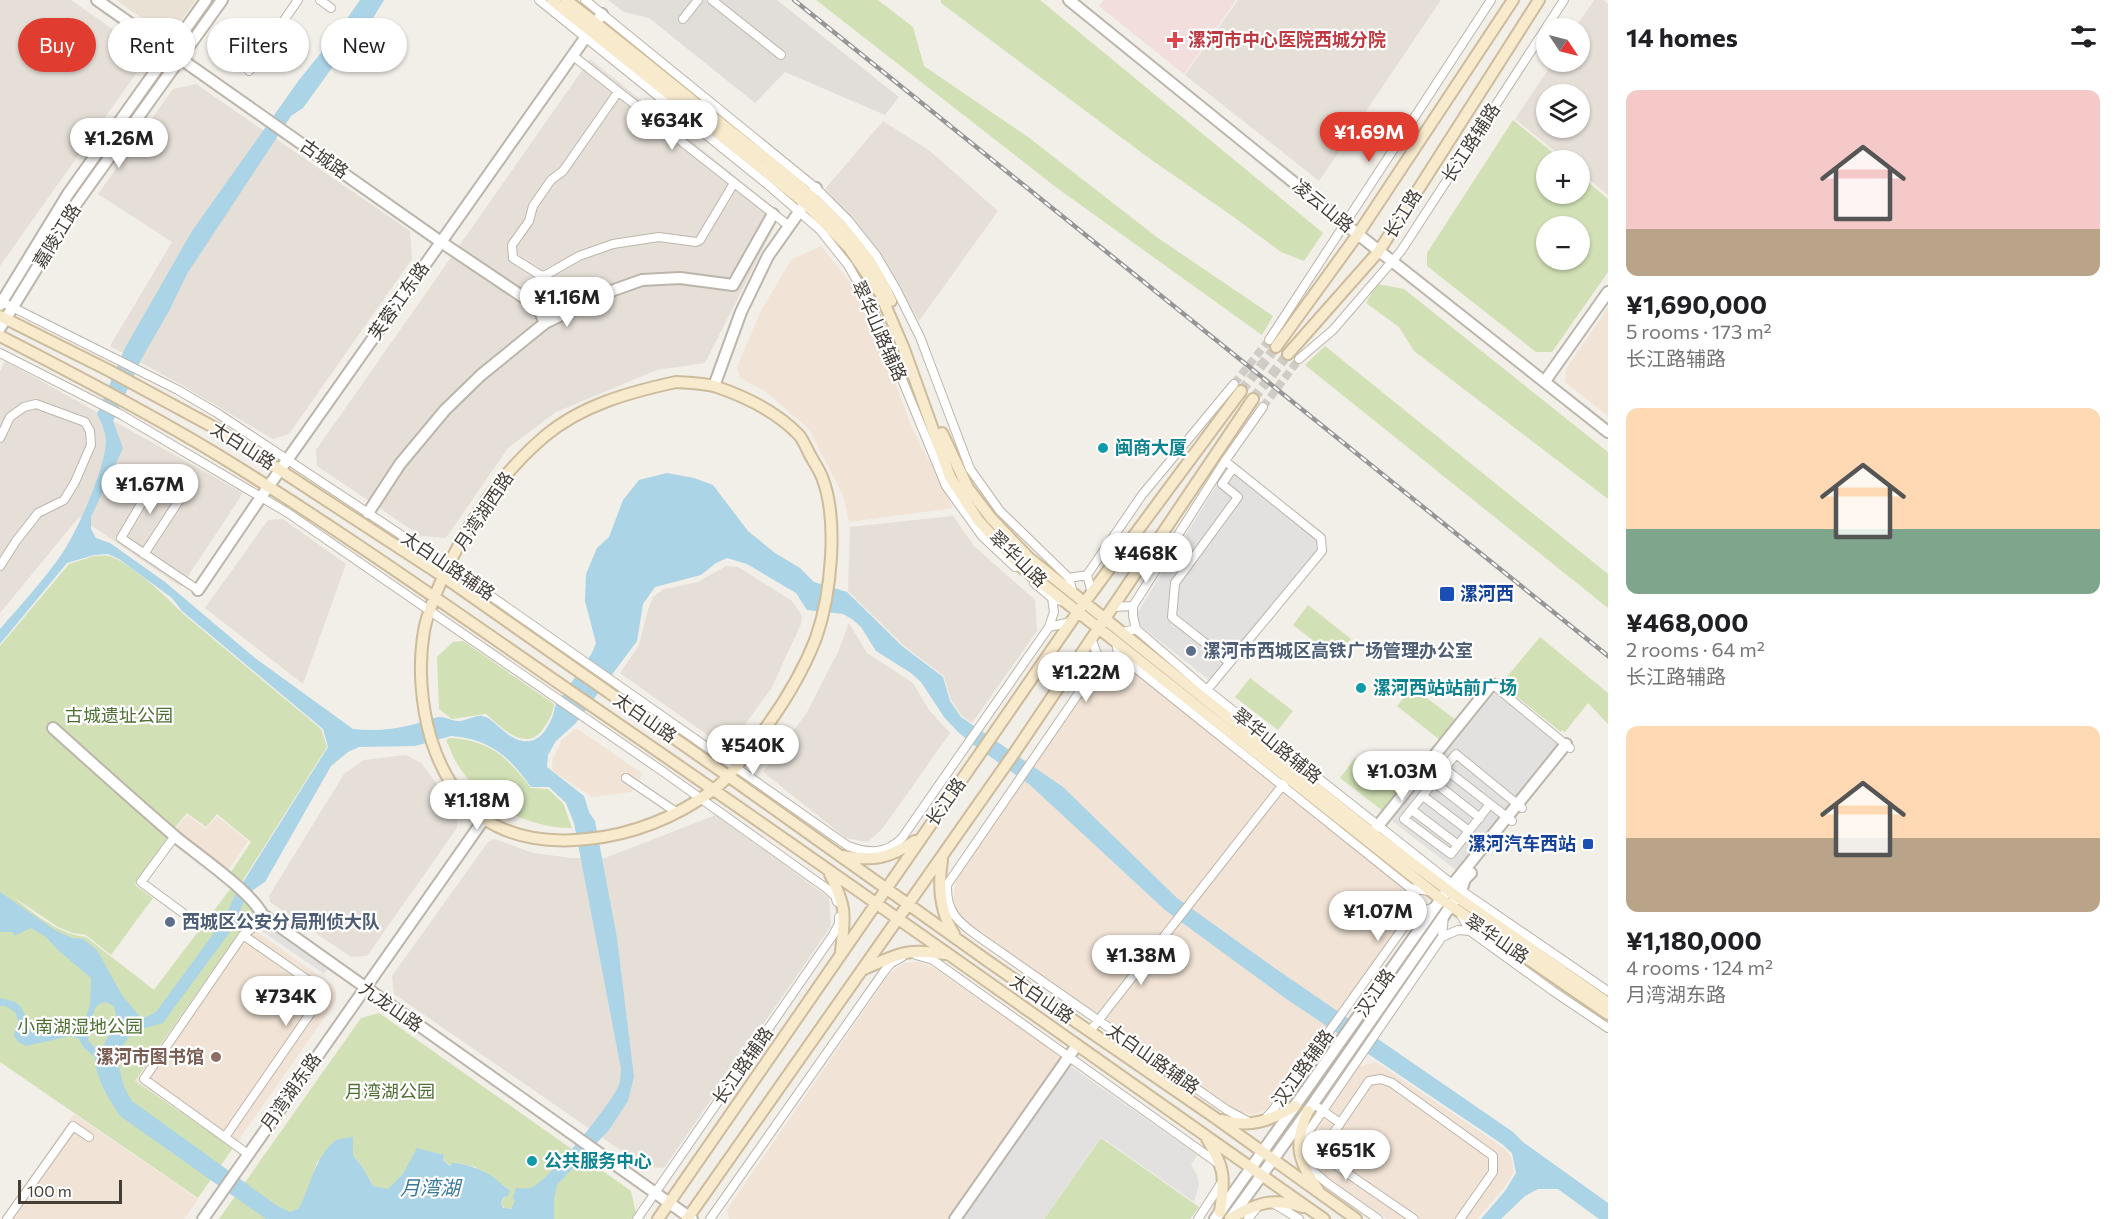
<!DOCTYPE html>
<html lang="en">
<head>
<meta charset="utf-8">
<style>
	:root { --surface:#fff; --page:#f6f6f6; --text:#202124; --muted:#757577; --accent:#e03d30 }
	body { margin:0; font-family:Commissioner,"Noto Sans SC",sans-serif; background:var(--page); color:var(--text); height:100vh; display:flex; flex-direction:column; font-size:22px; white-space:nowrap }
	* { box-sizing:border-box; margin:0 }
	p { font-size:20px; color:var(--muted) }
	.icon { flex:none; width:33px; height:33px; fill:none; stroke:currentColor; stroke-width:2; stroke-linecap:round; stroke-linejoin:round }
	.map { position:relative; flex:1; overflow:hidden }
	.panel { display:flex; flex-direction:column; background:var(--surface); width:510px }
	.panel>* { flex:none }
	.guide { position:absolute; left:18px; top:18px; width:570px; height:54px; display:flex; gap:12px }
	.needle { width:39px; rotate:125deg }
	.controls { position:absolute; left:1536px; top:18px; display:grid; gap:12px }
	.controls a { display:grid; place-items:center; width:54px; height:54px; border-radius:50%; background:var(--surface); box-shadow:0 2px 4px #0004; font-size:30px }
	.scale { position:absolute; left:18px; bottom:15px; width:104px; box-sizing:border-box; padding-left:6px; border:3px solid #443e37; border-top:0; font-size:16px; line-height:21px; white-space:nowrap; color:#443e37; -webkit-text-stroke:4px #fff; paint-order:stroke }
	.price { position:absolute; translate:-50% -51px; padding:0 14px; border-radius:21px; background:#fff; color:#222; font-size:20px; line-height:39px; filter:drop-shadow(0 2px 3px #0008) }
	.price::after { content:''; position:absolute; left:50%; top:36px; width:18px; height:14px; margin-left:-9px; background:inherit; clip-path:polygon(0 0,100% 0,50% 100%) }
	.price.current { background:var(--accent); color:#fff }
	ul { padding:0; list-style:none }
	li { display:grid; align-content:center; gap:12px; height:318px; padding:0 18px }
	li span { display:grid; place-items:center; height:186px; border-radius:12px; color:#555 }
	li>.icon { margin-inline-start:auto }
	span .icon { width:108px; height:108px; fill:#fffc; stroke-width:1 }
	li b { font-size:26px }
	h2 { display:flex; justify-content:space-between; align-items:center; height:72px; padding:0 18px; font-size:26px }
	.tag { padding:0 21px; border-radius:27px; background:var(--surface); box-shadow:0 2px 4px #0004; font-size:21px; line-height:54px }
	.tag.current { background:var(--accent); color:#fff }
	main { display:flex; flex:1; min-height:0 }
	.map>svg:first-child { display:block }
	.residential { fill:#e5dfd7; fill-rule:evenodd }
	.commercial { fill:#f1e3d5 }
	.industrial { fill:#e1ddd9 }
	.education { fill:#e9e1d3 }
	.medical { fill:#f1dedd }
	.green { fill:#d1e1b5; fill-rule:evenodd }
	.parking { fill:#e3e1df }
	.water { fill:#abd4e7; fill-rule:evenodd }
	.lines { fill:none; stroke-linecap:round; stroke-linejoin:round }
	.minor-tunnel { stroke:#cfcbc5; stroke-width:8; stroke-dasharray:8 4; stroke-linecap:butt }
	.secondary-tunnel { stroke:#cfcbc5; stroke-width:10; stroke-dasharray:10 5; stroke-linecap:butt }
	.minor-casing { stroke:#bcb5ab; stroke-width:10 }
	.tertiary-casing { stroke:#bcb5ab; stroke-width:14 }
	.secondary-casing { stroke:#ccbc9d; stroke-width:14 }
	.minor { stroke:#fff; stroke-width:8 }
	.tertiary { stroke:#fff; stroke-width:10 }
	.secondary { stroke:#f8eacc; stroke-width:10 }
	.rail-casing { stroke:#969696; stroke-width:4.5 }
	.rail { stroke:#fff; stroke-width:2; stroke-dasharray:7; stroke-linecap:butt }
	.health-dot { fill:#e0444e; stroke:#fff; stroke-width:2 }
	.culture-dot { fill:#0f9aa8; stroke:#fff; stroke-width:2 }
	.transit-dot { fill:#1a4fb4; stroke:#fff; stroke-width:2 }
	.service-dot { fill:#5c6f8a; stroke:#fff; stroke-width:2 }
	.education-dot { fill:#8d6e63; stroke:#fff; stroke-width:2 }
	.labels { text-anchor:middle; stroke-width:4.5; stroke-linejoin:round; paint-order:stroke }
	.health-label { font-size:18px; font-weight:bold; fill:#be3a42; stroke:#fff; text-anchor:start }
	.street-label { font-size:18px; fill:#443e37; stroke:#fff }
	.culture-label { font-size:18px; font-weight:bold; fill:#0d838f; stroke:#fff; text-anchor:start }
	.transit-label { font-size:18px; font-weight:bold; fill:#164399; stroke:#fff; text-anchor:start }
	.service-label { font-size:18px; font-weight:bold; fill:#4e5e75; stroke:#fff; text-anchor:start }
	.park-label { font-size:18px; fill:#4e6f32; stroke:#fff }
	.education-label { font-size:18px; font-weight:bold; fill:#785e54; stroke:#fff; text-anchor:end }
	.water-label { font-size:20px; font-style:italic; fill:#3b7a9c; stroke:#fff }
</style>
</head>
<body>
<main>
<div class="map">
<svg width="1608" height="1219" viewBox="0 0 1608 1219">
	<rect width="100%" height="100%" fill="#f2eee8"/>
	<path class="residential" d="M0,0H71L135,45L140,68L0,266Z
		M1238,0H1441L1319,181L1185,75Z
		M1594,0H1603L1608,4V195L1580,172V160H1566L1515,119L1553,62H1580V28H1575ZM1546,94H1580V128H1546Z
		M590,59L781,213L705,363L657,370L556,412L508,448L446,538L421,536L317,466L316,450Z
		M196,84L410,231L412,259L289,434L273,439L178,383L110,346L172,242L98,194L173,89Z
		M883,121L930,151L998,211L919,321L878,251L825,189Z
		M5,361L243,493L181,587L79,517L0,613V371Z
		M953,516L974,546L1035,600L1037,631L972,723L962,716L951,700L944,676L903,645L848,591L850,527Z
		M283,519L346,564L303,684L205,608L268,520Z
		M726,566L738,567L792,601L802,616L801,624L771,689L727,749L620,673L639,645L648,610L653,597L664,589L698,582Z
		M849,623L867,653L913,683L929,710L950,733L883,828L868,842L846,838L763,772L806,714L838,652Z
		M406,755L421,763L458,812L457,828L367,956L351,957L270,902L269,896L344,774L364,760Z
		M716,815L829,898L831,926L664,1168L645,1167L394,994L392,976L488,842L495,839L533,853L572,858H605Z"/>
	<path class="commercial" d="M821,246L850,282L880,342L911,426L953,508L849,522L843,495L809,429L765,391L740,378L737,367L760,313L791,260Z
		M1608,308V416L1565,382L1566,369Z
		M1112,662L1124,663L1404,887L1409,899L1407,914L1269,1109L1251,1115L1231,1109L961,920L953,901L956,880L1101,667Z
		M576,728L643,774L631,792L592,797L554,772L552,768L553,758L562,740Z
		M187,815L206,829L217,816L248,841L226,873L175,830Z
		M246,924L332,985L336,991V1001L233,1148L136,1081Z
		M919,962L934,968L1062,1057L948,1219H729L727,1210L890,973L904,963Z
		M1376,1062L1504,1148L1511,1157L1514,1172L1504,1188L1477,1219H1387L1323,1174L1313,1162L1308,1150L1310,1132L1353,1068Z
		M74,1114L198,1199L184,1219H1Z"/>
	<path class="industrial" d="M608,0H777L899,97L885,115L785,72L755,103L649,18L624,12Z"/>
	<path class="education" d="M116,0H196L174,31L162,32Z"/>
	<path class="medical" d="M1104,0H1236L1184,74L1099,6Z"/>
	<path class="green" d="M816,0H878L913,27L924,66L1028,137L1158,238L1273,316L1262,335L1057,188Z
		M941,0H1040L1323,233L1304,261L1281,252L1235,218L1146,156L941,3Z
		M1513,120L1562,160H1546V194H1580V175L1608,199V272L1552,352H1536L1427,266V253ZM1546,226H1580V260H1546Z
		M1377,284L1404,289L1608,452V499L1414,351L1399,327L1366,303Z
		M1325,346L1608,574V608L1305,365Z
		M94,556C99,556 104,555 109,556C128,561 167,597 181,612L321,729L327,747L240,885L229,875L251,842L217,814L206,827L187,813L169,835L135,885L153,898L111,955L86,935L73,933L58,927L12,896C33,913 58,934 86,937L154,990L231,888L256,909L135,1081L233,1148L198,1198L0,1062V646L69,564Z
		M1308,605L1351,639L1336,658L1293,625Z
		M1540,637L1608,693V724L1588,703L1565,732L1562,730L1561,732L1501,684Z
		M463,641L554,704C553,713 550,719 545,726C528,755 503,729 486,714L452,719L439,709L437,657L453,642Z
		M1250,678L1293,711L1278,730L1235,697Z
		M1412,687L1456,720L1440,740L1397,706Z
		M450,738C490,740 508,758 531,788L548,789L563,803L572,828C528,829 481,803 458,765C453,758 450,748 446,740Z
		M1355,758L1398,792L1383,811L1340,778Z
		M379,1013L631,1191L636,1213L631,1219H554V1199L513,1198L515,1201L513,1208L505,1210L501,1202L510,1190L475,1167L454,1162L451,1166L443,1160L444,1155L403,1174L388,1190L373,1186L363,1168L353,1155V1137L317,1162L311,1183L299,1208L290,1212L285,1219H219L361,1018Z
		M1101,1138L1199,1207L1190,1219H1044Z"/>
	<path class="parking" d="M1231,462L1323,536L1326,550L1217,686L1142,627L1138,620V612Z
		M1499,687L1564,739L1457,871L1391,820Z
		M263,923L328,969L324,974L259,929Z
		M1069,1065L1197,1155L1191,1165L1197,1175L1199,1185L1194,1202L1101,1137L1044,1219H960Z"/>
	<path class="water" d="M360,0H384L364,33L345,50L303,108L291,116L187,274L169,311L142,358L113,421L123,448L91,517V529L96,538L110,543L165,582L255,658L353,729C371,731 389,730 407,726C418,724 428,719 438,717C446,716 453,722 460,721C468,720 476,715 482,716C495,717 511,748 534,740C545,736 554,717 555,706L592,653L596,643L585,601L586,574L597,548L609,537L623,500L639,480L667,473L694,478L713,485L748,531L775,553L800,568L814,582L847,592L902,646L943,677L950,701L961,717L1063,787L1177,898L1269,964L1513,1132L1523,1142L1608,1203V1219H1599L1558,1189H1538L1525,1196L1501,1219H1481L1505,1191L1516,1173L1512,1153L1502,1144L1285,998L1165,910L1030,785L971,743L958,732L944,717L921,682L911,673L876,651L861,627L852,619L843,614L807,610L796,593L747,564L727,558L716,563L701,575L655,587L643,604L637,641L576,723L556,741L548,755L547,767L584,796L589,812L595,821L617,938L634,1077L628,1101L609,1130L557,1185L554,1199V1219H266L120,1116C109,1099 95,1077 95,1057L84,1048L79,1039L71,1036L26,1046L18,1042L14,1035L18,1021L16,1013L6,1006H0V998C6,1000 14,1000 19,1005C28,1013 23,1028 36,1033C44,1033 50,1029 57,1028C66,1025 76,1027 84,1024L90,1004L91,978L58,950L45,936L31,928L14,936L13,932H0V892L55,930L72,938L83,939L97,950L122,995L142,1019L156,1012L225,918L235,895L328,747L323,729L182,611L172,598L119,559L108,554L94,555L67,563L0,644V629C20,606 41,583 59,558C76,535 106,468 106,440C105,430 101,422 97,414L125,348L192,231L299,80L337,33ZM451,736C490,739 509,756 531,787H549L566,803L574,823L621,1069C620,1075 621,1082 618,1087C611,1104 546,1185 530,1188C526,1189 521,1188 516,1188L513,1198L515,1201L511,1209L503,1208L501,1202L504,1197L508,1196L510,1190C502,1186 497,1179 490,1175C479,1168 466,1165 453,1162L450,1166L443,1160L444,1155L417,1148L403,1174L388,1189L373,1186L363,1168L353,1155V1137C348,1138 339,1138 335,1141C316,1155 310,1187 299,1208L290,1212L276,1205L132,1101L124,1087L119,1067L121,1047L134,1031L163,1023L238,921C243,899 246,894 265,882L331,766L348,752L359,747L415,746ZM106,1002L114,1006L117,1020L102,1048L96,1049L88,1040C89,1035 91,1030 92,1025C93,1014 93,1004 106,1002Z"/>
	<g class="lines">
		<path class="minor-tunnel" d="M1234,384L1269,340
			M1263,407L1299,359"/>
		<path class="secondary-tunnel" d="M1241,391L1276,347
			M1253,399L1288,354"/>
		<g class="minor-casing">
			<path id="minor" d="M320,0L331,8
				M539,0L767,184L820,230L848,265L873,309L946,486L982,536L1015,567
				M585,0L816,188L848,220L876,255L896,289L920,337L970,469L1000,511L1069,578L1073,593
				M712,0L781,55
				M683,19L698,0
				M572,55L789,226
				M249,71L298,0
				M618,92L563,171L551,180L533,206L529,221L512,245L513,258L540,275L544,276L579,256L613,244L659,237L696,242L700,240L734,183
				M0,301L178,390L217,413L448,566L848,846C869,854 886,854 902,838L1049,627L1071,622
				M1269,340L1491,0
				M0,353L120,414L288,513L665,773L826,888L835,896L837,902
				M1299,359L1333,330L1401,251L1564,0
				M0,438L10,417L24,407L36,404L85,422L90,431L91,445L75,482L64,500L38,513L16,541L0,566
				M144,554L184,493L158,475L121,538L198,590
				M1069,578L1087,575
				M1034,583L1052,598L1061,601
				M1092,593L1087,575L1142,495L1234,384
				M1133,606V616L1136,629
				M1113,607L1133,606L1225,461L1263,407
				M1049,627L1054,612L1052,598
				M1123,632L1136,629L1207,690L1452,884L1608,991
				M1091,638L1100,662L947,885C946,912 958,922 979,937L1227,1110L1249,1122
				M1116,641L1118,654L1410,888L1429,891
				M1100,662L1118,654
				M1229,662L1172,617L1175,583L1238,497L1222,484L1233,468
				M1492,684L1570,748
				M1207,690L1322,551L1321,538L1225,461
				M1445,769L1490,804
				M626,778L676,812
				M1434,782L1480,818
				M1423,796L1469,831
				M1412,810L1458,845
				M1512,821L1490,804L1451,854L1404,819L1456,754L1522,808
				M175,836L141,882L183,913
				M1410,888L1415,898L1413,914
				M1461,915L1470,931L1553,991L1608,1028
				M1442,937L1458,930L1470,931
				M916,955L933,960L1219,1164
				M1090,1031L1285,782
				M1319,1108L1340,1123
				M1266,1118L1273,1110L1413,914L1435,907
				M225,1137L325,992L243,935
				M1302,1141L1442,937L1444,915
				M248,1154L144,1079L243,935L255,926L262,914
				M1305,1164L1327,1183L1378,1219
				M1273,1203L1299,1219
				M7,1219L73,1126L89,1137
				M637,1219L833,935L839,924V917
				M710,1219L883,973L891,963L902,957
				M1198,1219L1222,1182
				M1248,1219L1258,1206
				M1414,1219L1331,1162L1326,1151V1144L1369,1081L1381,1079L1392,1083L1493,1156V1172L1460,1219"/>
		</g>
		<g class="tertiary-casing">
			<path id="tertiary" d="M97,0L441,242L538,307L545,323
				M1069,0L1345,224L1608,432
				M0,305L68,194L206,0
				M0,328L76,204L222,0
				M1545,381L1608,292
				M714,386L741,312L768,256L816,188
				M368,513L400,464L445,410L481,375L545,323L614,290L642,280L680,278L733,285L773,214
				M198,590L261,497L602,14
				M53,728C94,765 135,802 177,838C199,856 250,891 262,914L692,1219
				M1377,827L1492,684
				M203,1219L484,819
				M955,1219L1077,1045
				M1215,1219L1441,899L1566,744
				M1230,1219L1308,1111L1461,891L1465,879L1471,873"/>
		</g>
		<g class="secondary-casing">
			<path id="secondary" d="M552,0L805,203L849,248L880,293L904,349L950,477L978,520L1020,566L1441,899L1608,1014
				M566,0C618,40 668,81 719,122C783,173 858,223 891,301
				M0,316L108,370L217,429L444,577L728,776L992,964L1214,1117L1356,1219
				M0,336C74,374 147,412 218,455C339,529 454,611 570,691C824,864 1073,1043 1324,1219
				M1276,347L1358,234L1513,0
				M1288,354L1379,251L1539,0
				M676,382C689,383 704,383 717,387C746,397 777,412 799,435C803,440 806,447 809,453C813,461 819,469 822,477C839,520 831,595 816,638C802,674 781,708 758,738C744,756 731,777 713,790C677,817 632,835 587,839C552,843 513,839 483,818C457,800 440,768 431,739C421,705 418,666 424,631C427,613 435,596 442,579C466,526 500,474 545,436C582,405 630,392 676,382Z
				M942,433L968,488L991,518L1029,558L1372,833L1457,897L1608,1003
				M842,856C874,861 888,859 915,841
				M942,860C938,886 940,912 954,934
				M830,874C847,908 845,915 841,951
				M862,970C898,954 905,948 945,954
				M1308,1111C1293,1144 1298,1161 1318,1190
				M1222,1120C1250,1129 1271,1120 1295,1106
				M1205,1135C1225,1170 1225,1172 1220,1212
				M658,1219L1084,603L1241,391
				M687,1219L1015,752L1253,399
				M1230,1219C1256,1203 1273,1197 1303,1207"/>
		</g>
		<use href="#minor" class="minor"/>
		<use href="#tertiary" class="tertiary"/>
		<use href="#secondary" class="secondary"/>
		<g class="rail-casing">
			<path id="rail" d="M794,0L1608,656"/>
		</g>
		<use href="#rail" class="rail"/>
	</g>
	<path class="health-dot" d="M1172 31h6v6h6v6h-6v6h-6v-6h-6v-6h6z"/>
	<g class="culture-dot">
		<circle cx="1103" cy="448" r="6"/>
		<circle cx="1361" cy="688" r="6"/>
		<circle cx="532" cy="1161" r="6"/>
	</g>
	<g class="transit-dot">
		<rect x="1439" y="586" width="16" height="16" rx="3"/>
		<rect x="1582" y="838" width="12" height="12" rx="3"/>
	</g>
	<g class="service-dot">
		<circle cx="1191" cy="651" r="6"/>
		<circle cx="170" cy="922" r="6"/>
	</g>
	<circle class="education-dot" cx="216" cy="1057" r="6"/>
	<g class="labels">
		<g class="health-label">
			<text x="1188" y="46">漯河市中心医院西城分院</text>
		</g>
		<g class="street-label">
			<text transform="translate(1471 143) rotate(-57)" y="6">长江路辅路</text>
			<text transform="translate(324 159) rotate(35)" y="6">古城路</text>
			<text transform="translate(1323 206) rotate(39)" y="6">凌云山路</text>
			<text transform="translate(1403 214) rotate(-58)" y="6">长江路</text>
			<text transform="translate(57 236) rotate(-58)" y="6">嘉陵江路</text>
			<text transform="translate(399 301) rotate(-55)" y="6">芙蓉江东路</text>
			<text transform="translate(879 331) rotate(66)" y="6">翠华山路辅路</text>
			<text transform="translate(243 446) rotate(32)" y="6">太白山路</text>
			<text transform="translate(484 511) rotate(-56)" y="6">月湾湖西路</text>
			<text transform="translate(1018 559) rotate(44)" y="6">翠华山路</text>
			<text transform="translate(448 566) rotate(34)" y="6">太白山路辅路</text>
			<text transform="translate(645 718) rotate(35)" y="6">太白山路</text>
			<text transform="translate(1277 746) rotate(39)" y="6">翠华山路辅路</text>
			<text transform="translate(946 802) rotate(-55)" y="6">长江路</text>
			<text transform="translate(1497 939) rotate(34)" y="6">翠华山路</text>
			<text transform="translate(1375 993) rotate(-55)" y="6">汉江路</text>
			<text transform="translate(1042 999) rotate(34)" y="6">太白山路</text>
			<text transform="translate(391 1007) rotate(35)" y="6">九龙山路</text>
			<text transform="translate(1153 1059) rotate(35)" y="6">太白山路辅路</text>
			<text transform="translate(743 1066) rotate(-55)" y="6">长江路辅路</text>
			<text transform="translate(1303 1068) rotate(-54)" y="6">汉江路辅路</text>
			<text transform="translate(291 1092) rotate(-55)" y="6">月湾湖东路</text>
		</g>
		<g class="culture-label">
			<text x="1115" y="454">闽商大厦</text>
			<text x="1373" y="694">漯河西站站前广场</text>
			<text x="544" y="1167">公共服务中心</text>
		</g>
		<g class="transit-label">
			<text x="1460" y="600">漯河西</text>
			<text x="1576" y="850" text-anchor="end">漯河汽车西站</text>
		</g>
		<g class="service-label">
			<text x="1203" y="657">漯河市西城区高铁广场管理办公室</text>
			<text x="182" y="928">西城区公安分局刑侦大队</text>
		</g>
		<g class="park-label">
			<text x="119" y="722">古城遗址公园</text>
			<text x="80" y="1033">小南湖湿地公园</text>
			<text x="390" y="1098">月湾湖公园</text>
		</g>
		<g class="education-label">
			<text x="204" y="1063">漯河市图书馆</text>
		</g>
		<g class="water-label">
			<text x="430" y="1195">月湾湖</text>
		</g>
	</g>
</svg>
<div class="controls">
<a><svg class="needle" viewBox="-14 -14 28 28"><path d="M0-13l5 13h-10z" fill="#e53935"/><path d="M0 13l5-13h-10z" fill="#757577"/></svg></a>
<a><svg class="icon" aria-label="layers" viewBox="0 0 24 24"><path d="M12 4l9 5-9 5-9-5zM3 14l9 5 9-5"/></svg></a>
<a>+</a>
<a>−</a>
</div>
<div class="scale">100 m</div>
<b class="price" style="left:672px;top:151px">¥634K</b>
<b class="price current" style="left:1369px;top:163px">¥1.69M</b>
<b class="price" style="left:119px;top:169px">¥1.26M</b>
<b class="price" style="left:567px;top:328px">¥1.16M</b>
<b class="price" style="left:150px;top:515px">¥1.67M</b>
<b class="price" style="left:1146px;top:584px">¥468K</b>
<b class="price" style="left:1086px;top:703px">¥1.22M</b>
<b class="price" style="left:753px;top:776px">¥540K</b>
<b class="price" style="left:1402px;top:802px">¥1.03M</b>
<b class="price" style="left:477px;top:831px">¥1.18M</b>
<b class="price" style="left:1378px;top:942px">¥1.07M</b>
<b class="price" style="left:1141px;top:986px">¥1.38M</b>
<b class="price" style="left:286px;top:1027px">¥734K</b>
<b class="price" style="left:1346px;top:1181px">¥651K</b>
<div class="guide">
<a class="tag current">Buy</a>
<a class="tag">Rent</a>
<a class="tag">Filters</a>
<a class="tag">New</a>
</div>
</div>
<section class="panel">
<h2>14 homes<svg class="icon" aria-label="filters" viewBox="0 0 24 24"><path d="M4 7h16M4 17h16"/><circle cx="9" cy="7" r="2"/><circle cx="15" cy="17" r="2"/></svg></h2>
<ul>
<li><span style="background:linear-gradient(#f6c9c9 75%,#b9a48a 0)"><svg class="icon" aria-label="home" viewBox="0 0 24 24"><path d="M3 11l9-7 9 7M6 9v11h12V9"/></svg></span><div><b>¥1,690,000</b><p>5 rooms · 173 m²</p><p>长江路辅路</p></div></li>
<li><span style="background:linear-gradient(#ffd9b3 65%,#7fa58c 0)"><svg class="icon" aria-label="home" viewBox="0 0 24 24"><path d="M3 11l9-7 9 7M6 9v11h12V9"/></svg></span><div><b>¥468,000</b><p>2 rooms · 64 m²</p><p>长江路辅路</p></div></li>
<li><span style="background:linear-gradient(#ffd9b3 60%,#b9a48a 0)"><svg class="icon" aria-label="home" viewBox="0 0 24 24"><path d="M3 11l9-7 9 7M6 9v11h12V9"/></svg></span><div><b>¥1,180,000</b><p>4 rooms · 124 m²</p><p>月湾湖东路</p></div></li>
</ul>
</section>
</main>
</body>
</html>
